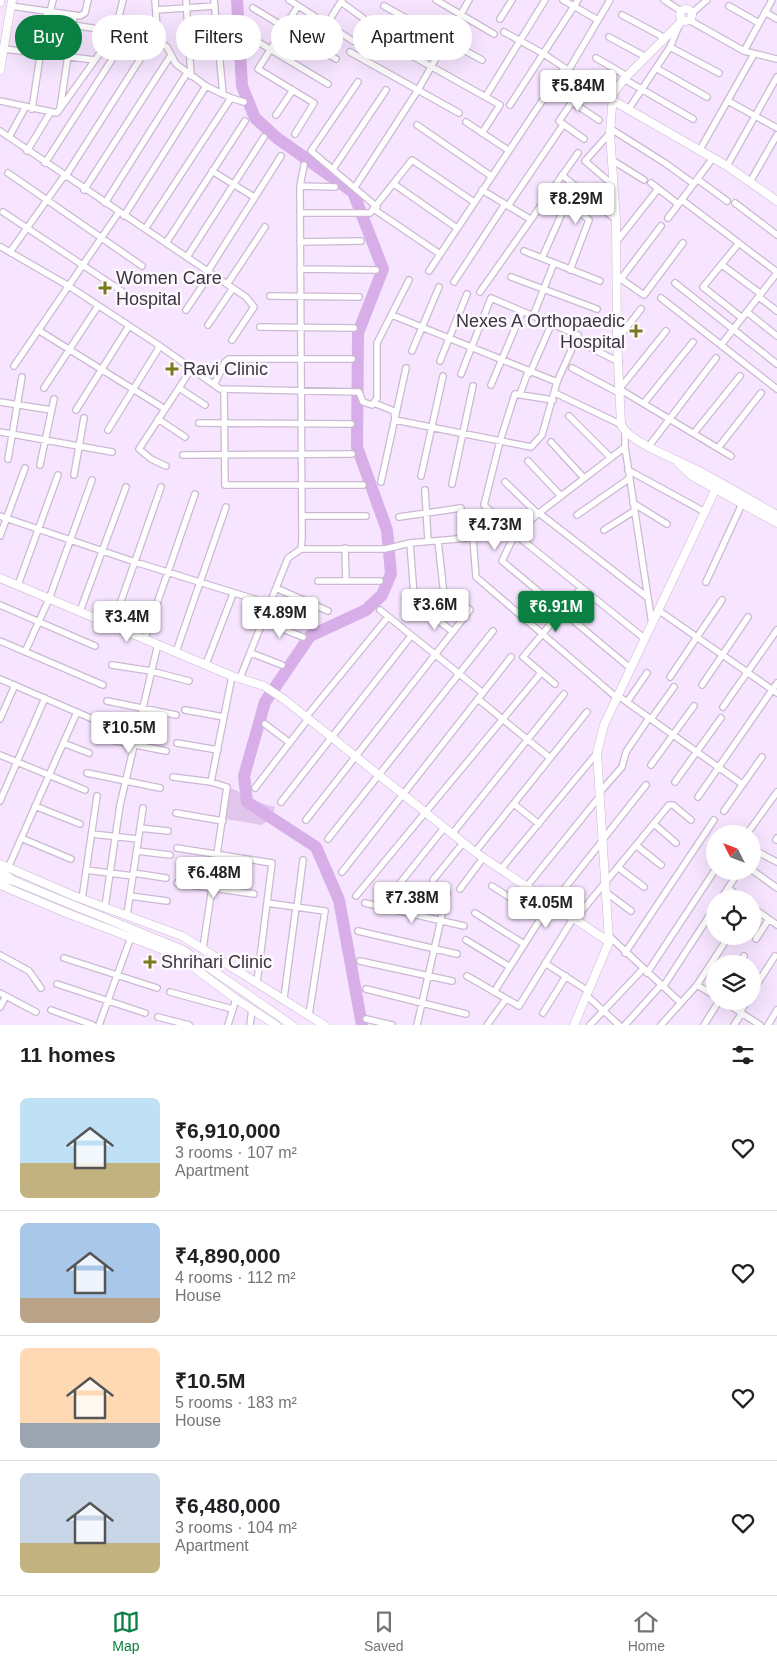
<!DOCTYPE html>
<html lang="en">
<head>
<meta charset="utf-8">
<style>
	:root { --surface:#fff; --page:#f2f2f2; --text:#202124; --muted:#757577; --line:#e0e0e0; --accent:#0b8043 }
	body { margin:0; font-family:Arial,sans-serif; background:var(--page); color:var(--text); height:100vh; display:flex; flex-direction:column; font-size:19px; white-space:nowrap }
	* { box-sizing:border-box; margin:0 }
	p { font-size:16px; color:var(--muted) }
	.icon { flex:none; width:28px; height:28px; fill:none; stroke:currentColor; stroke-width:2; stroke-linecap:round; stroke-linejoin:round }
	.map { position:relative; height:1025px; overflow:hidden }
	.drawer { display:flex; flex-direction:column; background:var(--surface); flex:1 }
	.drawer>* { flex:none }
	.guide { position:absolute; left:15px; top:15px; width:500px; height:45px; display:flex; gap:10px }
	.needle { width:32px; rotate:312deg }
	.fabs { position:absolute; left:706px; top:825px; display:grid; gap:10px }
	.fabs a { display:grid; place-items:center; width:55px; height:55px; border-radius:50%; background:var(--surface); box-shadow:0 5px 20px #0002; font-size:25px }
	.price { position:absolute; translate:-50% -42px; padding:0 11px; border-radius:5px; background:#fff; color:#222; font-size:16px; line-height:32px; filter:drop-shadow(0 1px 2px #0008) }
	.price::after { content:''; position:absolute; left:50%; top:30px; width:15px; height:11px; margin-left:-8px; background:inherit; clip-path:polygon(0 0,100% 0,50% 100%) }
	.price.active { background:var(--accent); color:#fff }
	ul { padding:0; list-style:none }
	li { display:flex; align-items:center; gap:15px; height:125px; padding:0 20px }
	li+li { border-top:1px solid var(--line) }
	li span { display:grid; place-items:center; flex:none; width:140px; height:100px; border-radius:8px; color:#555 }
	li>.icon { margin-inline-start:auto }
	span .icon { width:60px; height:60px; fill:#fffc; stroke-width:1 }
	li b { font-size:21px }
	h2 { display:flex; justify-content:space-between; align-items:center; height:60px; padding:0 20px; font-size:21px }
	.chip { padding:0 18px; border-radius:22px; background:var(--surface); box-shadow:0 5px 20px #0002; font-size:18px; line-height:45px }
	.chip.active { background:var(--accent); color:#fff }
	.menu { display:flex; justify-content:space-around; align-items:center; height:70px; border-top:1px solid var(--line); background:var(--surface); font-size:14px; color:var(--muted) }
	.menu a { display:grid; justify-items:center; gap:2px }
	.menu .active { color:var(--accent) }
	.map>svg:first-child { display:block }
	.green { fill:#e1c5ed }
	.lines { fill:none; stroke-linecap:round; stroke-linejoin:round }
	.river { stroke:#d7aee7; stroke-width:12 }
	.street-casing { stroke:#cbb9d2; stroke-width:8 }
	.secondary-casing { stroke:#cbb9d2; stroke-width:9 }
	.street { stroke:#fff; stroke-width:5.5 }
	.secondary { stroke:#fff; stroke-width:8 }
	.poi-dot { fill:#7c781d; stroke:#fcf8fe; stroke-width:2 }
	.labels { text-anchor:middle; stroke-width:5; stroke-linejoin:round; paint-order:stroke }
	.poi-label { font-size:18px; fill:#3c343f; stroke:#fcf8fe; text-anchor:start }
</style>
</head>
<body>
<div class="map">
<svg width="777" height="1025" viewBox="0 0 777 1025">
	<rect width="100%" height="100%" fill="#f7e5ff"/>
	<path class="green" d="M230,788C247,794 258,804 275,807L273,816L262,825L226,819Z"/>
	<g class="lines">
		<path class="river" d="M237,0L242,86L255,118L277,138L353,192L383,269L358,333L357,447L387,530L391,574L382,595L366,610L310,636L265,702L244,776L247,802L316,847L339,900L362,1025"/>
		<g class="street-casing">
			<path id="street" d="M123,0L119,16L121,20L167,47L176,64L206,86L231,98L244,102
				M155,0L158,42
				M186,0L191,76
				M214,0L223,94
				M289,0L353,41
				M436,0L494,34
				M563,0L598,20
				M664,0L681,11
				M341,2L363,18
				M11,6L80,16L85,13L88,0
				M384,6L482,60
				M729,6L759,23
				M253,8L336,59
				M156,10L215,6
				M50,12L53,0
				M765,12L777,19
				M692,13L707,0
				M622,15L665,38
				M500,19L512,0
				M689,20L744,51L777,59
				M327,24L342,0
				M73,25L129,34
				M366,30L500,105L482,133
				M504,32L544,54L612,100
				M609,37L646,57
				M253,39L328,84
				M670,47L719,73
				M4,49L95,60
				M744,51L772,0
				M350,52L459,113
				M596,58L627,76
				M656,68L707,97
				M568,71L610,0
				M624,79L693,119
				M358,82L311,151L377,207
				M486,96L545,0
				M0,101L57,113L100,53L119,49
				M728,101L777,128
				M572,102L599,120
				M510,105L578,0
				M32,109L47,11
				M60,109L74,15
				M628,110L670,47L679,26
				M276,115L293,90
				M466,122L508,150
				M417,125L491,176
				M611,129L665,163L694,184
				M0,131L246,297L254,307L232,340
				M610,133L585,161L613,185
				M295,134L314,103L258,69L298,6
				M9,137L25,108
				M584,139L559,121L586,82
				M702,146L754,54
				M27,151L50,113
				M612,160L644,180
				M45,163L133,27
				M727,166L777,77
				M333,169L386,90
				M212,171L254,197
				M8,173L142,266
				M562,175L616,220
				M65,177L153,39
				M697,179L727,201
				M750,182L777,135
				M651,183L678,204
				M394,184L457,228
				M300,186L335,187
				M355,187L418,90L469,0
				M552,189L589,220L570,270
				M84,190L171,55
				M482,190L530,219
				M682,200L777,272
				M105,203L187,73
				M735,203L777,235
				M508,206L563,125
				M375,210L440,254
				M3,212L126,294
				M300,213H370L412,160L474,202
				M124,216L206,86
				M668,218L713,158
				M145,229L231,98
				M617,241L658,189
				M300,242L361,241
				M166,243L245,121
				M739,243L703,287L742,318
				M1,247L67,285L160,346L220,389L359,392L363,402L372,405L377,398V343L409,280
				M524,251L600,281
				M10,252L64,176
				M187,257L264,137
				M542,258L567,202
				M722,265L761,294
				M300,269L376,270
				M208,271L281,156
				M429,271L564,68
				M511,277L597,309
				M621,279L644,295L683,243
				M620,280L661,226
				M454,282L505,204
				M228,283L265,227
				M675,283L777,364
				M480,292L578,153
				M270,296L359,297
				M759,297L777,311
				M661,298L777,389
				M186,310L211,273
				M747,312L777,336
				M392,315L557,382
				M533,316L554,263
				M208,325L233,288
				M260,327L354,328
				M38,330L165,409
				M617,340L641,309
				M583,344L619,362
				M721,345L777,273
				M412,351L439,287
				M440,361L467,294
				M14,366L119,212
				M572,368L621,394
				M530,373L552,323
				M215,383L225,362L229,359H352
				M491,385L522,312
				M621,387L666,331
				M44,388L98,306
				M179,388L205,405
				M224,389L225,485H363
				M621,390L731,456
				M555,393L622,425
				M520,394L528,372
				M553,400L515,394L500,441L484,505L515,534L645,639
				M0,402L51,410
				M374,403L394,411L395,420L531,447L542,435L557,382L578,335L491,298L461,374
				M644,403L693,342
				M76,410L129,326
				M569,416L611,458
				M158,419L185,437
				M199,423L351,424
				M108,430L160,346
				M625,430V447L652,624
				M0,432L112,452
				M694,433L740,376
				M551,442L584,478
				M649,446L716,358
				M718,448L761,393
				M183,455L352,454
				M8,459L22,377
				M528,461L561,496
				M40,465L54,399
				M166,466L151,459L139,449L192,368
				M628,470L703,511
				M74,475L84,418
				M421,476L443,376
				M381,482L406,368
				M505,482L538,514
				M452,484L473,386
				M425,490L428,541
				M633,503L667,524
				M539,513L647,597
				M577,515L630,478
				M0,516L135,562L254,599
				M302,516H366
				M399,517L461,508
				M604,530L634,511
				M515,534L502,561L629,667
				M0,536L25,468
				M473,538L476,577L616,697
				M438,541L445,604
				M410,543L415,609
				M345,548L346,581
				M301,549H385L410,543L515,534L539,513L625,447
				M318,581H380
				M706,582L742,504
				M18,585L58,475
				M276,588L328,611
				M0,605L95,646
				M380,610L483,693
				M658,610L777,693
				M80,611L126,487
				M430,614L453,632
				M264,622L303,637
				M113,624L161,487
				M145,638L195,494
				M0,641L103,685
				M25,652L49,599L92,480
				M176,652L226,507
				M251,653L282,665
				M206,664L233,594
				M112,665L151,671L189,681
				M670,677L722,600
				M240,678L288,558L301,549L302,539L300,186L304,165
				M0,679L95,720
				M555,684L523,657L581,588
				M702,685L748,617
				M617,695L742,784
				M478,699L550,758
				M107,701L176,715
				M627,702L647,673
				M723,707L777,630
				M185,710L224,717
				M306,717L388,617
				M0,719L15,685
				M651,719L674,687
				M265,724L290,743
				M96,737L166,751
				M63,743L89,753
				M177,743L218,750
				M0,755L85,790
				M651,765L694,706
				M87,773L160,788
				M173,777L211,782L227,787L203,948
				M211,782L232,676
				M675,782L721,718
				M255,788L308,719
				M600,792L622,767L626,752L649,718
				M698,797L777,683
				M0,801L45,698
				M281,802L411,636
				M514,804L539,824
				M35,806L80,824
				M724,811L762,757
				M176,813L223,821
				M306,820L470,610L459,600
				M654,824L676,843
				M140,828L168,831
				M749,831L777,792
				M92,834L138,839
				M452,834L564,694
				M21,838L71,859
				M604,838L646,785
				M328,839L493,631
				M776,840L777,838
				M637,846L661,865
				M177,848L272,863L257,982
				M137,851L170,855
				M752,851H756L777,862
				M475,852L587,712
				M8,868L77,712
				M619,868L644,887
				M501,869L597,753
				M86,870L133,876
				M752,870L777,888
				M342,872L511,657
				M133,873L166,878
				M433,880L463,843
				M177,883L254,894
				M492,886L541,918L494,992
				M527,886L600,796
				M728,888L742,899
				M460,889L483,858
				M393,892L444,828
				M607,893L631,911
				M130,896L167,901
				M356,896L541,673
				M82,899L97,796
				M721,899L739,871
				M267,903L325,911L309,1015
				M365,903L464,926
				M553,903L603,840
				M105,907L120,805L158,644
				M297,907L303,860
				M752,907L777,925
				M475,913L524,944
				M127,915L143,808
				M576,918L669,805H673L691,820
				M358,931L457,954
				M609,936L681,1003
				M756,939L769,919
				M466,940L510,967
				M625,953L714,820
				M0,955L29,971L41,988
				M64,958L157,988
				M360,961L452,981
				M545,963L588,991
				M739,964L744,956
				M647,973L715,870
				M467,976L519,1006L574,917
				M57,984L145,1013
				M697,985L715,996
				M663,987L715,907
				M366,989L466,1014
				M170,992L232,1009
				M752,992L775,956
				M0,993L36,1012
				M586,995L619,1025
				M284,998L296,907
				M723,1001L760,1025
				M0,1007L6,996
				M51,1010L93,1025
				M740,1012L747,1001
				M543,1013L566,976
				M158,1017L189,1025
				M366,1019L392,1025
				M99,1025L131,937
				M228,1025L236,999
				M250,1025L252,1009
				M417,1025L447,893
				M487,1025L506,999
				M590,1025L643,969
				M625,1025L661,985
				M661,1025L697,985L729,936
				M704,1025L719,1001
				M734,1025L742,1013
				M768,1025L777,1010"/>
		</g>
		<g class="secondary-casing">
			<path id="secondary" d="M0,2V0
				M680 15a6 6 0 1 1 12 0a6 6 0 1 1-12 0Z
				M683,20L624,79L613,94L610,133L616,220L617,340L621,424C627,442 683,462 699,471C725,485 751,500 777,515
				M0,70L12,0
				M612,100L727,166L777,201
				M678,463L692,476L777,523
				M0,578L232,676L264,686L285,700L475,852L609,942
				M0,864L74,896L182,936L324,1025
				M0,871L14,881
				M0,878L14,881L183,950L292,1025
				M0,885L69,914L177,955L236,999L276,1025
				M574,1025L609,942L597,753L604,725L719,482"/>
		</g>
		<use href="#street" class="street"/>
		<use href="#secondary" class="secondary"/>
	</g>
	<g class="poi-dot">
		<path d="M102.5 280.5h5v5h5v5h-5v5h-5v-5h-5v-5h5z"/>
		<path d="M633.5 323.5h5v5h5v5h-5v5h-5v-5h-5v-5h5z"/>
		<path d="M169.5 361.5h5v5h5v5h-5v5h-5v-5h-5v-5h5z"/>
		<path d="M147.5 954.5h5v5h5v5h-5v5h-5v-5h-5v-5h5z"/>
	</g>
	<g class="labels">
		<g class="poi-label">
			<text x="116" y="284">Women Care<tspan x="116" dy="21">Hospital</tspan></text>
			<text x="625" y="327" text-anchor="end">Nexes A Orthopaedic<tspan x="625" dy="21">Hospital</tspan></text>
			<text x="183" y="375">Ravi Clinic</text>
			<text x="161" y="968">Shrihari Clinic</text>
		</g>
	</g>
</svg>
<div class="fabs">
<a><svg class="needle" viewBox="-14 -14 28 28"><path d="M0-13l5 13h-10z" fill="#e53935"/><path d="M0 13l5-13h-10z" fill="#757577"/></svg></a>
<a><svg class="icon" aria-label="locate" viewBox="0 0 24 24"><circle cx="12" cy="12" r="6"/><path d="M12 2v4M12 18v4M2 12h4M18 12h4"/></svg></a>
<a><svg class="icon" aria-label="layers" viewBox="0 0 24 24"><path d="M12 4l9 5-9 5-9-5zM3 14l9 5 9-5"/></svg></a>
</div>
<b class="price" style="left:578px;top:112px">₹5.84M</b>
<b class="price" style="left:576px;top:225px">₹8.29M</b>
<b class="price" style="left:495px;top:551px">₹4.73M</b>
<b class="price" style="left:435px;top:631px">₹3.6M</b>
<b class="price active" style="left:556px;top:633px">₹6.91M</b>
<b class="price" style="left:280px;top:639px">₹4.89M</b>
<b class="price" style="left:127px;top:643px">₹3.4M</b>
<b class="price" style="left:129px;top:754px">₹10.5M</b>
<b class="price" style="left:214px;top:899px">₹6.48M</b>
<b class="price" style="left:412px;top:924px">₹7.38M</b>
<b class="price" style="left:546px;top:929px">₹4.05M</b>
<div class="guide">
<a class="chip active">Buy</a>
<a class="chip">Rent</a>
<a class="chip">Filters</a>
<a class="chip">New</a>
<a class="chip">Apartment</a>
</div>
</div>
<section class="drawer">
<h2>11 homes<svg class="icon" aria-label="filters" viewBox="0 0 24 24"><path d="M4 7h16M4 17h16"/><circle cx="9" cy="7" r="2"/><circle cx="15" cy="17" r="2"/></svg></h2>
<ul>
<li><span style="background:linear-gradient(#bfe0f5 65%,#c2b280 0)"><svg class="icon" aria-label="home" viewBox="0 0 24 24"><path d="M3 11l9-7 9 7M6 9v11h12V9"/></svg></span><div><b>₹6,910,000</b><p>3 rooms · 107 m²</p><p>Apartment</p></div><svg class="icon" aria-label="heart" viewBox="0 0 24 24"><path d="M12 20l-8-8c-3-5 5-10 8-4 3-6 11-1 8 4z"/></svg></li>
<li><span style="background:linear-gradient(#a9c7e8 75%,#b9a48a 0)"><svg class="icon" aria-label="home" viewBox="0 0 24 24"><path d="M3 11l9-7 9 7M6 9v11h12V9"/></svg></span><div><b>₹4,890,000</b><p>4 rooms · 112 m²</p><p>House</p></div><svg class="icon" aria-label="heart" viewBox="0 0 24 24"><path d="M12 20l-8-8c-3-5 5-10 8-4 3-6 11-1 8 4z"/></svg></li>
<li><span style="background:linear-gradient(#ffd9b3 75%,#9aa5b1 0)"><svg class="icon" aria-label="home" viewBox="0 0 24 24"><path d="M3 11l9-7 9 7M6 9v11h12V9"/></svg></span><div><b>₹10.5M</b><p>5 rooms · 183 m²</p><p>House</p></div><svg class="icon" aria-label="heart" viewBox="0 0 24 24"><path d="M12 20l-8-8c-3-5 5-10 8-4 3-6 11-1 8 4z"/></svg></li>
<li><span style="background:linear-gradient(#c9d6e8 70%,#c2b280 0)"><svg class="icon" aria-label="home" viewBox="0 0 24 24"><path d="M3 11l9-7 9 7M6 9v11h12V9"/></svg></span><div><b>₹6,480,000</b><p>3 rooms · 104 m²</p><p>Apartment</p></div><svg class="icon" aria-label="heart" viewBox="0 0 24 24"><path d="M12 20l-8-8c-3-5 5-10 8-4 3-6 11-1 8 4z"/></svg></li>
</ul>
</section>
<nav class="menu">
<a class="active"><svg class="icon" aria-label="map" viewBox="0 0 24 24"><path d="M3 6l6-2 6 2 6-2v14l-6 2-6-2-6 2zM9 4v14M15 6v14"/></svg>Map</a>
<a><svg class="icon" aria-label="saved" viewBox="0 0 24 24"><path d="M7 4h10v16l-5-4-5 4z"/></svg>Saved</a>
<a><svg class="icon" aria-label="home" viewBox="0 0 24 24"><path d="M3 11l9-7 9 7M6 9v11h12V9"/></svg>Home</a>
</nav>
</body>
</html>
